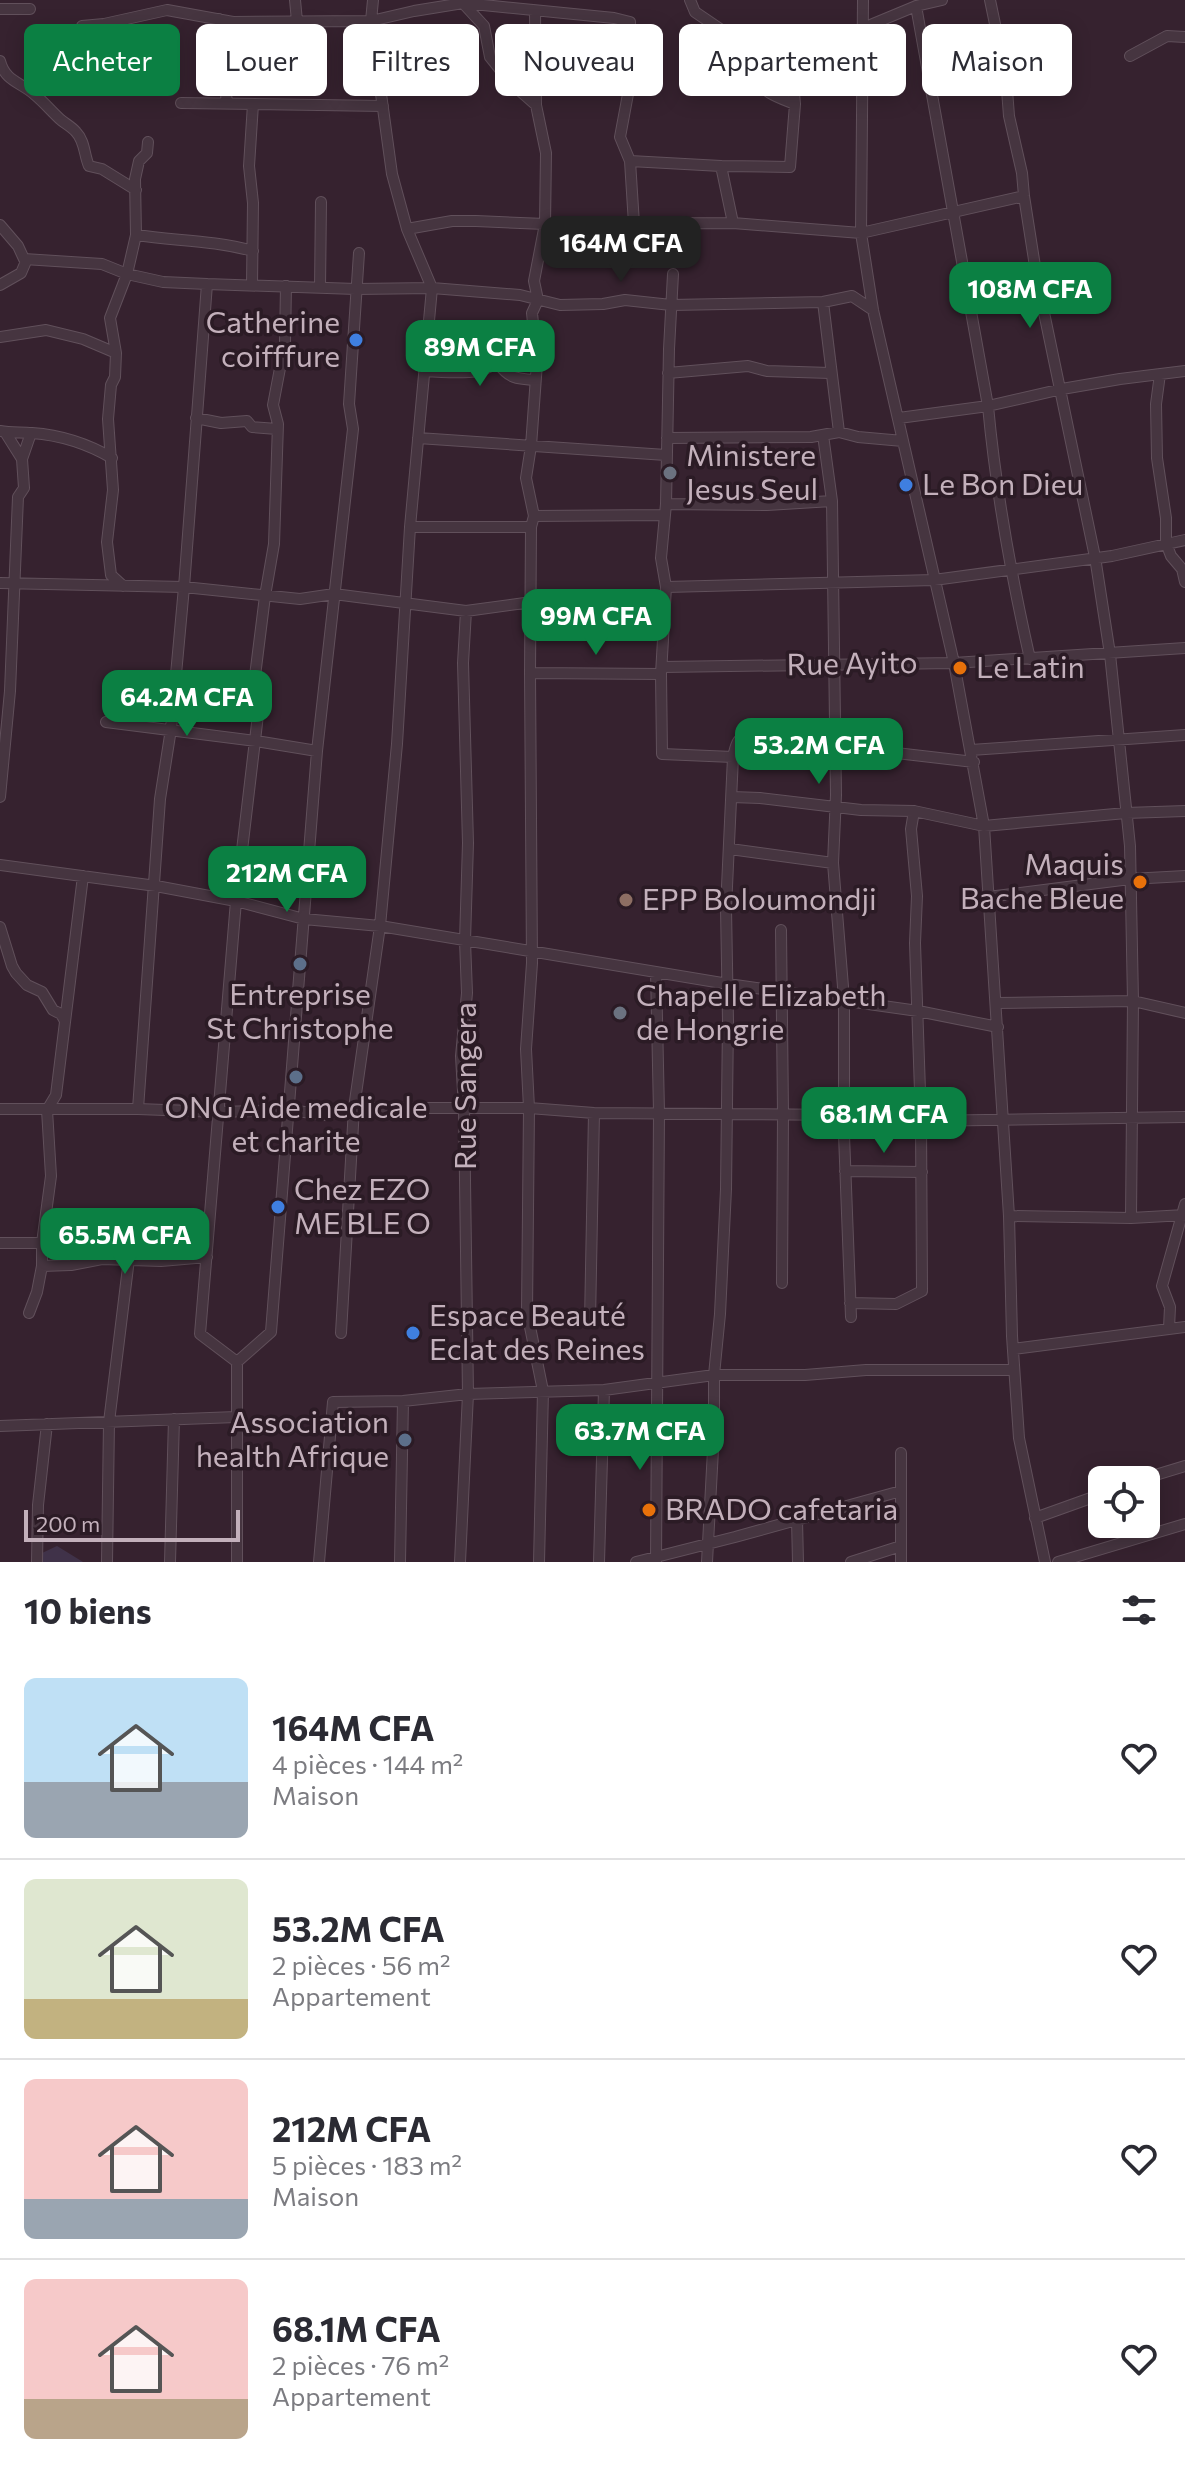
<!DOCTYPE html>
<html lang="fr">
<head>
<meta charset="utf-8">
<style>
	:root { --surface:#fff; --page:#f2f2f3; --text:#2b2b33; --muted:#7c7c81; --line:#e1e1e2; --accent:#0b8043 }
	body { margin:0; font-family:Commissioner,sans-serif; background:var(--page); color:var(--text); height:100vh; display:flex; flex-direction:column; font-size:30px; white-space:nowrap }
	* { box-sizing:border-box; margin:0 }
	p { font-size:26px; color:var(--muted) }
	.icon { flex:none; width:44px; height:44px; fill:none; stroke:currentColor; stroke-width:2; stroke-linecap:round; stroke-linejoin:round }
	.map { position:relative; height:1562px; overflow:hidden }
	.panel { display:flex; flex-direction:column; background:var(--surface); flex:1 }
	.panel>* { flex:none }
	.hud { position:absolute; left:24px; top:24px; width:1138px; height:72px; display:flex; gap:16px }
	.controls { position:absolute; left:1088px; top:1466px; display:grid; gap:16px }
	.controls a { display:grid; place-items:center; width:72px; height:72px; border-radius:12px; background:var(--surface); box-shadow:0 4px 20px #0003; font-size:40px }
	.scale { position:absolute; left:24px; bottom:20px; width:216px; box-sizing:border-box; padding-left:8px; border:4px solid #c3b0bb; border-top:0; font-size:22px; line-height:28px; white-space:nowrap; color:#c3b0bb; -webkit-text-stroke:6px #2b1b25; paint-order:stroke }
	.price { position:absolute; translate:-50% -68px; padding:0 18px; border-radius:16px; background:var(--accent); color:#fff; font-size:26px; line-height:52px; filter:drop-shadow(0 2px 4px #0008) }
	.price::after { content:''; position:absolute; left:50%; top:48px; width:24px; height:18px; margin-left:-12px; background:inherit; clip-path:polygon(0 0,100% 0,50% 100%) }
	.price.on { background:#222; color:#fff }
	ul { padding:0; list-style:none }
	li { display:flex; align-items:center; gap:24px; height:200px; padding:0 24px }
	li+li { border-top:2px solid var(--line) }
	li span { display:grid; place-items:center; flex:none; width:224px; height:160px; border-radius:12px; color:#555 }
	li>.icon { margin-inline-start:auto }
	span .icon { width:96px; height:96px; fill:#fffc; stroke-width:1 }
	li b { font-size:34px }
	h2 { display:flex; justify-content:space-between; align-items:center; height:96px; padding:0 24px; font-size:34px }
	.tag { padding:0 28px; border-radius:12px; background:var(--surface); box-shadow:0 4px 20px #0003; font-size:28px; line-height:72px }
	.tag.on { background:var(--accent); color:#fff }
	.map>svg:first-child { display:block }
	.grass { fill:url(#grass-tufts) }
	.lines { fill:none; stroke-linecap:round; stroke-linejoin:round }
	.minor-casing { stroke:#61505b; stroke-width:12 }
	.minor { stroke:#463540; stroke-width:10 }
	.shop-dot { fill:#3f7fe0; stroke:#2b1b25; stroke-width:3 }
	.worship-dot { fill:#6b7280; stroke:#2b1b25; stroke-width:3 }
	.food-dot { fill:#e8710a; stroke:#2b1b25; stroke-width:3 }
	.education-dot { fill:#8d6e63; stroke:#2b1b25; stroke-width:3 }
	.service-dot { fill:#5c6f8a; stroke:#2b1b25; stroke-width:3 }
	.labels { text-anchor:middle; stroke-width:7; stroke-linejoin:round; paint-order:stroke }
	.poi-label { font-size:30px; fill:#c3b0bb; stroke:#2b1b25; text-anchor:start }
	.street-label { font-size:30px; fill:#c3b0bb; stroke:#2b1b25 }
</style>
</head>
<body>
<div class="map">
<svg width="1185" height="1562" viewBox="0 0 1185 1562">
	<defs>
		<pattern id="grass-tufts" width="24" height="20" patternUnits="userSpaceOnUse" patternTransform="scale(2)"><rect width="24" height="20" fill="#403249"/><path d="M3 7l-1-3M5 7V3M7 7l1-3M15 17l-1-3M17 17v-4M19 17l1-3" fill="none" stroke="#5a4d61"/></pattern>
	</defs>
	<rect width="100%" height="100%" fill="#36222f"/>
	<path class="grass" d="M57,1546L83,1562H40V1554Z"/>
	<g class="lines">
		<g class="minor-casing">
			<path id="minor" d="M295,0L297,21
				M690,0L695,12L748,48C757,86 757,90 795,104
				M863,0L861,233L873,310L954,663L984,826L1009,1216L1012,1336L1019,1438L1045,1562
				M990,0L1006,77L1009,116L1022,173L1024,196L1037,279L1095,557L1110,654L1130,846L1133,1001L1131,1218L1185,1215
				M461,1L484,26L490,57L510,82L536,105
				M916,6L988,406C996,492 1011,575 1030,659
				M0,9H30
				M219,19L227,104
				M82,26L104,24L167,10L233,22L371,21L414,11L463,3L614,18L630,22L628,94L620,137L630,161L721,166L733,223
				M863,28L916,6L942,0
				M1130,56L1167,36L1185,37
				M0,61C5,81 20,82 34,94C44,102 52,112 61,120C66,124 72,127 76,132C85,141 84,155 89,166L102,169L136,190
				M181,103L383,106
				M630,161L634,224
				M721,166L790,167L795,104L792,70
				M0,225L18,246L24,259L102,264L127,274L163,282L207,284
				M407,229L452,221H476L545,224L733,223L861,233L1024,196
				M136,235C177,241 212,240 253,251
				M673,274L669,349L666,504L661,558L666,587L661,674L662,754L733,757L726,908L728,1021L726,1189L720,1314L714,1375V1431L707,1562
				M0,285L21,273L27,259
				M252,285L253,203L249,166L253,104
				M320,288L321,202
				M823,302L839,432
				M0,337L46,330L83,339L116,353
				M424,371C438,372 466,373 479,371C487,369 491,365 498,363C509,379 518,379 535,380
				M668,373L748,366L767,371L830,373
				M1160,374L1156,404L1157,458L1166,518V543L1171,556L1182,569L1185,582
				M196,418L221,423L247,421L252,427L277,429
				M899,418L988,406L1062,389L1120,379L1185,371
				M0,431C11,433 21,432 32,433C60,435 88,444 112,458
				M5,432L22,459
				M823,435L832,501L836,795L833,863L844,999V1135L851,1317
				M418,438L666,455
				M667,438L811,437L839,432L858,437L903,441
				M666,504L767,505L832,501
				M534,516L664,515
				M410,527H531L530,673L532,963L526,1049L529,1108L527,1312L543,1391L539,1562
				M531,527L534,516L526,478L531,446L537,363L532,313L538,300L534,281L545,224L546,153L536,105L535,12
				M0,583L184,587L300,599L334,594L466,611L532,602
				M123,586L111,575L107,542L113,490L108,419L111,385L115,377L116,353L110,318L127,274L136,235L135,179L139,161L147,153L148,142
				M666,587L934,580L1112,556L1185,540
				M662,667L954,663L1185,648
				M530,673L661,674
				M106,722L256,741L317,751
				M971,750L1185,735
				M733,757C736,746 736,737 749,736L974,762
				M0,797L10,691L18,497L24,488L22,459L31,433
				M732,797L760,798L861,810L914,811L984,826L1126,813L1185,811
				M730,849L833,863
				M0,865L156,886L236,901L304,919L380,926L728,984L918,1011L998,1027
				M988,897L1130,879L1185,876
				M0,927L12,966L16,973L27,985L42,992L53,1010L61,1014L65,1021
				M781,930L783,1114L782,1283
				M996,1003L1133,1001L1185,1013
				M0,1109H138L218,1112L290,1110L326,1115L354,1108H529L594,1113L844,1115L921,1121L915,943L917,896L911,829L914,811
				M138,1109L160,799L171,729L184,587L207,284L356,289L432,288L520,295L560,305L603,304L625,300L671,305L823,302L852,296L873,310
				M845,1171L922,1172
				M1009,1216L1131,1218
				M0,1243H42
				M42,1266L71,1265L102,1259L161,1261L207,1257
				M850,1303L896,1304L922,1291L921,1121L1185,1117
				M29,1313L37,1292L42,1266V1243L51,1176L47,1110L56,1095L83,876
				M590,1321L594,1113
				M1169,1328L1170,1307L1162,1286L1185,1204
				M341,1333L354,1108L380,926L397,744L410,527L432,288L407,229L392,174L371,21L373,0
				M1013,1349L1185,1327
				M237,1362L200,1334L236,901L258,715L255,676L265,596L274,544L278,424L273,405L285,342L286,286
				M0,1426L236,1417
				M1139,1480L1185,1466
				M1035,1518L1102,1494
				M797,1520L798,1562
				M37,1562L38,1505L47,1424
				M107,1562L109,1422L129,1259
				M170,1562L174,1419
				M237,1562V1362L271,1332L317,751L353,429L349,404L359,253
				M319,1562L333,1402L403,1401L468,1394L604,1390L714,1375H805L866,1370H1014
				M400,1562L403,1401
				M460,1562L468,1394L464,1109L461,1056L467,993L465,941L468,843L463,663L466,611
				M599,1562L604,1390
				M636,1562L735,1537L901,1491
				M656,1562L659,1112L656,972
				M851,1562L901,1546
				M901,1562V1453
				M1058,1562L1185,1524"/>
		</g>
		<use href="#minor" class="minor"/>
	</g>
	<g class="shop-dot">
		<circle cx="356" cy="340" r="8"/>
		<circle cx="906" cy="485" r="8"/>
		<circle cx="278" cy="1207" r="8"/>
		<circle cx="413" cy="1333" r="8"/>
	</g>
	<g class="worship-dot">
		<circle cx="670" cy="473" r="8"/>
		<circle cx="620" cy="1013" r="8"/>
	</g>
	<g class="food-dot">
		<circle cx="960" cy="668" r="8"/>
		<circle cx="1140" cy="882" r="8"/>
		<circle cx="649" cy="1510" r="8"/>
	</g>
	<circle class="education-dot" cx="626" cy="900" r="8"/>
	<g class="service-dot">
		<circle cx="300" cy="964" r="8"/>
		<circle cx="296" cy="1077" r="8"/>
		<circle cx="405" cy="1440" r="8"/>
	</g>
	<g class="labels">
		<g class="poi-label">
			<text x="340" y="333" text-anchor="end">Catherine<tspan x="340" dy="34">coifffure</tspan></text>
			<text x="686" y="466">Ministere<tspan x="686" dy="34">Jesus Seul</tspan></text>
			<text x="922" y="495">Le Bon Dieu</text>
			<text x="976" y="678">Le Latin</text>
			<text x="1124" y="875" text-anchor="end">Maquis<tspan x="1124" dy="34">Bache Bleue</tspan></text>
			<text x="642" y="910">EPP Boloumondji</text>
			<text x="300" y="1005" text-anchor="middle">Entreprise<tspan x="300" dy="34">St Christophe</tspan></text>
			<text x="636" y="1006">Chapelle Elizabeth<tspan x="636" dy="34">de Hongrie</tspan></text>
			<text x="296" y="1118" text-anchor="middle">ONG Aide medicale<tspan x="296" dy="34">et charite</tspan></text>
			<text x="294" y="1200">Chez EZO<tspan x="294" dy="34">ME BLE O</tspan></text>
			<text x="429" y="1326">Espace Beauté<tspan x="429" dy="34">Eclat des Reines</tspan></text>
			<text x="389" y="1433" text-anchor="end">Association<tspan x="389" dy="34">health Afrique</tspan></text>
			<text x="665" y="1520">BRADO cafetaria</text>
		</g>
		<g class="street-label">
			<text transform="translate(852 664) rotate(-1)" y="10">Rue Ayito</text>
			<text transform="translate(466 1086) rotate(-90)" y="10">Rue Sangera</text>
		</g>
	</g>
</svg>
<div class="controls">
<a><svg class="icon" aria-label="locate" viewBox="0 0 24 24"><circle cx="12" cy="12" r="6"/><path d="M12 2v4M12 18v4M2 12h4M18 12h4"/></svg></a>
</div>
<div class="scale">200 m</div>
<b class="price on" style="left:621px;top:284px">164M CFA</b>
<b class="price" style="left:1030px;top:330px">108M CFA</b>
<b class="price" style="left:480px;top:388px">89M CFA</b>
<b class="price" style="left:596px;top:657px">99M CFA</b>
<b class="price" style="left:187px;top:738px">64.2M CFA</b>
<b class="price" style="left:819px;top:786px">53.2M CFA</b>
<b class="price" style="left:287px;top:914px">212M CFA</b>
<b class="price" style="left:884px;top:1155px">68.1M CFA</b>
<b class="price" style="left:125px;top:1276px">65.5M CFA</b>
<b class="price" style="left:640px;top:1472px">63.7M CFA</b>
<div class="hud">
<a class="tag on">Acheter</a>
<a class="tag">Louer</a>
<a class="tag">Filtres</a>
<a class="tag">Nouveau</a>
<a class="tag">Appartement</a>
<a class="tag">Maison</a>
</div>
</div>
<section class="panel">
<h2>10 biens<svg class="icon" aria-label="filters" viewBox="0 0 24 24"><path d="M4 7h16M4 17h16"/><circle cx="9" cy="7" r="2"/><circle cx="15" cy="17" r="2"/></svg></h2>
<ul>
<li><span style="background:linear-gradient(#bfe0f5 65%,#9aa5b1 0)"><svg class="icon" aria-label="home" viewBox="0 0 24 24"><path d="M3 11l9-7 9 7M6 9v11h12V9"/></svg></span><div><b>164M CFA</b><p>4 pièces · 144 m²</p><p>Maison</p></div><svg class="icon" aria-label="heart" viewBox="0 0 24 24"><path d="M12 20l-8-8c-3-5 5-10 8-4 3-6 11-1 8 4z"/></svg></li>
<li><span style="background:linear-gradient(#dfe7d0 75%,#c2b280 0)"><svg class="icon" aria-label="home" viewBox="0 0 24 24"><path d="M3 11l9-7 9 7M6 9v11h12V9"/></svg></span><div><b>53.2M CFA</b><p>2 pièces · 56 m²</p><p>Appartement</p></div><svg class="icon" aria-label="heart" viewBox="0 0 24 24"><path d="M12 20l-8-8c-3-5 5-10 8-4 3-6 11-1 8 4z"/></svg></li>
<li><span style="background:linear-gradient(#f6c9c9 75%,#9aa5b1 0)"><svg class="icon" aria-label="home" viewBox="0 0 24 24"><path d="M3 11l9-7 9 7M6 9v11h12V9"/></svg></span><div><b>212M CFA</b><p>5 pièces · 183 m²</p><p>Maison</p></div><svg class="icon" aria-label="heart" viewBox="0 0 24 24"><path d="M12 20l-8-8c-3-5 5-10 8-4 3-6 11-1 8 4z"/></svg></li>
<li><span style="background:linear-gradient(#f6c9c9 75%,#b9a48a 0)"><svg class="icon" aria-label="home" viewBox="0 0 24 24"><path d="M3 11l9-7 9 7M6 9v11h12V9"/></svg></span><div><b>68.1M CFA</b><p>2 pièces · 76 m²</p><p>Appartement</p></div><svg class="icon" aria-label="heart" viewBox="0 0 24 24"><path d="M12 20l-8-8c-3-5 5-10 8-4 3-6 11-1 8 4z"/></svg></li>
</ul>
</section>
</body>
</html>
